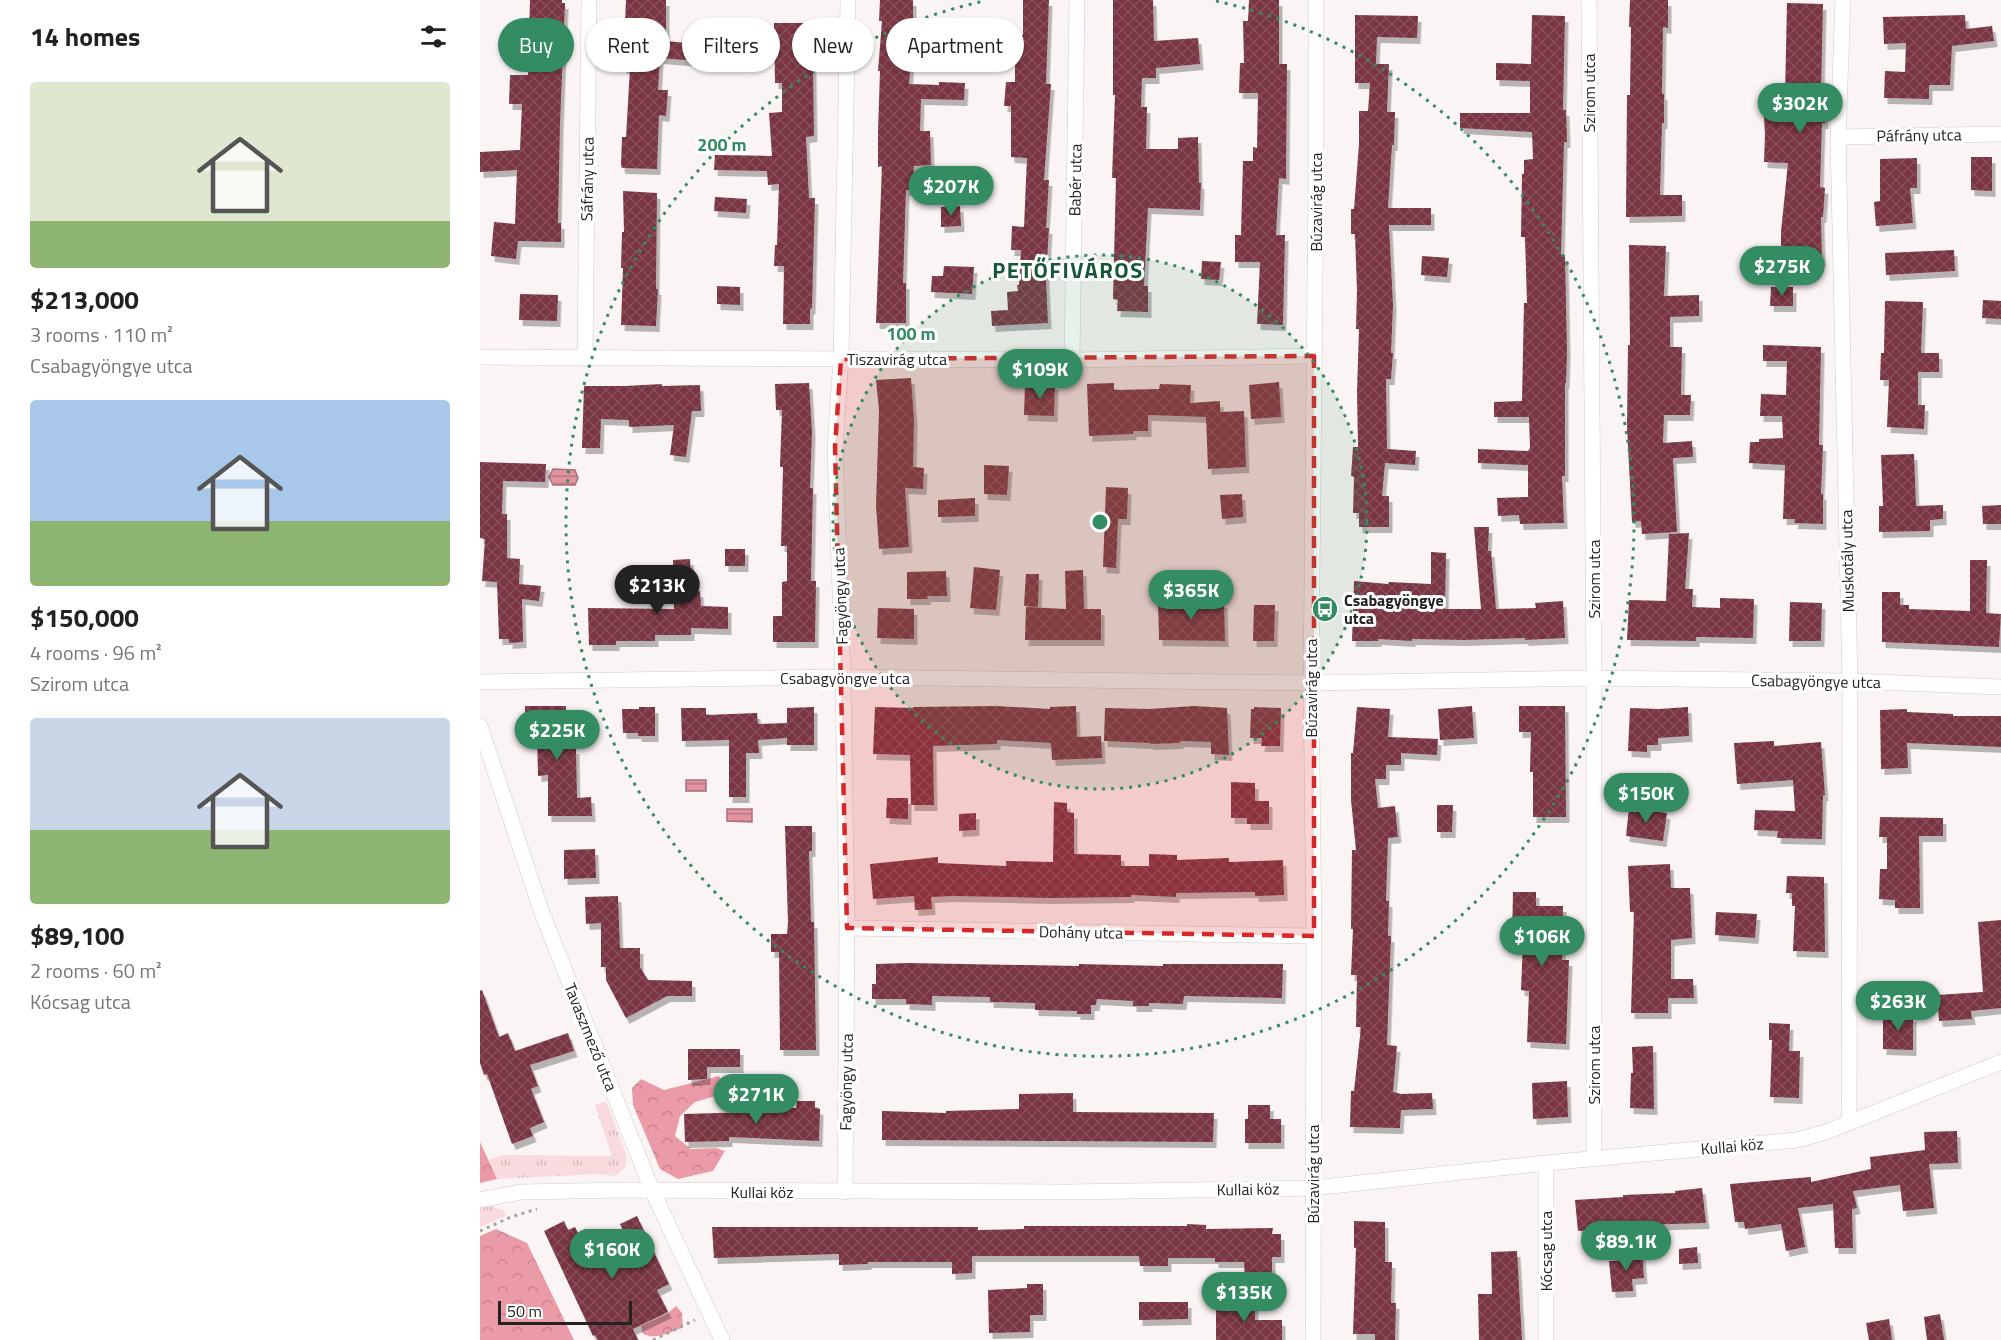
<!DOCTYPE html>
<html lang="en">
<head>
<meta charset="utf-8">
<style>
	:root { --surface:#fff; --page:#f6f6f6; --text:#222; --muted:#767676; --accent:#348d62 }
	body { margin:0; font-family:"Titillium Web",sans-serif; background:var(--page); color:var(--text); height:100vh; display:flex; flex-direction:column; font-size:22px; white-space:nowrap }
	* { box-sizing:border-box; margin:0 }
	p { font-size:20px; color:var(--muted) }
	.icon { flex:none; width:33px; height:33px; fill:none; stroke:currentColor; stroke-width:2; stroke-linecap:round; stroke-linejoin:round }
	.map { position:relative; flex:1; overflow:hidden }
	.side { display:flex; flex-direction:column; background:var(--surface); width:480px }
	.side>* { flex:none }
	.guide { position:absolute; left:18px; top:18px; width:570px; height:54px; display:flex; gap:12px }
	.scale { position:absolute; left:18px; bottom:15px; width:134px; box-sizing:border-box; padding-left:6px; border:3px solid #252223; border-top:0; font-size:16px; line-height:21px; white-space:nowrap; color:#252223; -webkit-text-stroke:4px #fff; paint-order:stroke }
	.price { position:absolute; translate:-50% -51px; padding:0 14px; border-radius:21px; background:var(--accent); color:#fff; font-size:20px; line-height:39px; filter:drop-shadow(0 2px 3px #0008) }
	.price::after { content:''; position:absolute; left:50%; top:36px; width:18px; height:14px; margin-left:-9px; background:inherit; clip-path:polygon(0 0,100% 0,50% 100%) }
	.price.active { background:#222; color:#fff }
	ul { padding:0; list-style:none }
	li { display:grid; align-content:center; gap:12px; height:318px; padding:0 30px }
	li span { display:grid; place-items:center; height:186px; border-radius:6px; color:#555 }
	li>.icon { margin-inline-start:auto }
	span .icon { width:108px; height:108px; fill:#fffc; stroke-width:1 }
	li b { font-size:26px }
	h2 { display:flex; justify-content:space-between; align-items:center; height:72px; padding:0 30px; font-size:26px }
	.chip { padding:0 21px; border-radius:27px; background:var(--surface); box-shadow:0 2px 4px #0004; font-size:21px; line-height:54px }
	.chip.active { background:var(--accent); color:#fff }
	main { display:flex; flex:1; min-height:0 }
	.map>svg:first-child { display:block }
	.grass { fill:url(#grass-tufts) }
	.forest { fill:url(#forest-crowns) }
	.water { fill:url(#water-rules); stroke:#aa707a; stroke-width:1.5 }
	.building { fill:url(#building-cross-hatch); filter:url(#shadow) }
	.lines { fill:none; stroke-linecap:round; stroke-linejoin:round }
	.minor-casing { stroke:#d1cacb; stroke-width:16 }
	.path { stroke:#a7a1a2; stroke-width:3; stroke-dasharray:3 4.5; stroke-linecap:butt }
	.minor { stroke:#fff; stroke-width:15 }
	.marked { fill:#d62828; fill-opacity:0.2; stroke:#d62828; stroke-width:4.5; stroke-dasharray:12 8; stroke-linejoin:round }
	.ring { fill:none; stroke:#348d62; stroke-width:3; stroke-dasharray:3 6 }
	.labels { text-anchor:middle; stroke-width:6; stroke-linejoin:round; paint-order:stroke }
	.street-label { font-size:16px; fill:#252223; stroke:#fff }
	.poi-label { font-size:16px; font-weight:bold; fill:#252223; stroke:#fff; text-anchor:start }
	.district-label { font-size:22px; font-weight:bold; letter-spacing:1.5px; fill:#175639; stroke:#fff }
	.centre { fill:#348d62; stroke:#fff; stroke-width:3 }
	.ring-label { font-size:18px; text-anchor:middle; font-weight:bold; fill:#348d62; stroke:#fff; stroke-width:6; stroke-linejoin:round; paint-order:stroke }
</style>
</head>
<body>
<main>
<section class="side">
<h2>14 homes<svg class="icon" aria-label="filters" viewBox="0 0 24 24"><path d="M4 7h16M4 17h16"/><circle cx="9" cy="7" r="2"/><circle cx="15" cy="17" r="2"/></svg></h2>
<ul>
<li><span style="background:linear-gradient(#dfe7d0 75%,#8fb573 0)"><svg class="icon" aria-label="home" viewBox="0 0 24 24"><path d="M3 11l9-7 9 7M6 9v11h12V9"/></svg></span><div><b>$213,000</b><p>3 rooms · 110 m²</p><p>Csabagyöngye utca</p></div></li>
<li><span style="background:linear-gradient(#a9c7e8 65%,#8fb573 0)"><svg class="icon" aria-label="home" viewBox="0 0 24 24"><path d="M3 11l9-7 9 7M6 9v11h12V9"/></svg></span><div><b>$150,000</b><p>4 rooms · 96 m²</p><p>Szirom utca</p></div></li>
<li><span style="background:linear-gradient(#c9d6e8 60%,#8fb573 0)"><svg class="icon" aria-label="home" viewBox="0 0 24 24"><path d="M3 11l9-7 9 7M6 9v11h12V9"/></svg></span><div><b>$89,100</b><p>2 rooms · 60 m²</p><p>Kócsag utca</p></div></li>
</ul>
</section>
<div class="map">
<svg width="1521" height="1340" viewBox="0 0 1521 1340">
	<defs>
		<pattern id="grass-tufts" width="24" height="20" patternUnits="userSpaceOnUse" patternTransform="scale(1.5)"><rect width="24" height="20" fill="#f9dbdf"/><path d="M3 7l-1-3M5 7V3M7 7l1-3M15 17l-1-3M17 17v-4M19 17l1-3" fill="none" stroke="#d5bcbf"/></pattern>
		<pattern id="forest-crowns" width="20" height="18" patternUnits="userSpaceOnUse" patternTransform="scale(1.5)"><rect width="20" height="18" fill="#eb9aa7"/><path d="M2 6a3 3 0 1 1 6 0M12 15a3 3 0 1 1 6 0" fill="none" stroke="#c9848f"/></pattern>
		<pattern id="water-rules" width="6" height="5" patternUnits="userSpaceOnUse" patternTransform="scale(1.5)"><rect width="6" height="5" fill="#e392a0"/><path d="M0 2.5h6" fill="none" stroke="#b87782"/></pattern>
		<pattern id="building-cross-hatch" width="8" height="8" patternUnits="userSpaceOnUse" patternTransform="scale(1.5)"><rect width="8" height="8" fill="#7a3442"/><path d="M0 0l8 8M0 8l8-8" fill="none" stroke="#884f5b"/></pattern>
		<filter id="shadow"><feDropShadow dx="3.5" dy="6" stdDeviation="0" flood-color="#0004"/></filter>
	</defs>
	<rect width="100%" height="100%" fill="#fbf4f4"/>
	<path class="grass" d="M126,1101L147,1156L145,1168L135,1176L118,1174L17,1179L8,1160L23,1155L132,1156L115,1105Z
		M10,1206L23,1210L26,1216L0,1227V1208Z"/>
	<path class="forest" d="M239,1076L246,1093L215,1102L200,1116L195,1136L211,1149L236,1148L245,1151L233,1171L198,1179L180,1169L153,1105L152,1088L161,1079L184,1090Z
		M0,1142L17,1179L0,1183Z
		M16,1229L47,1243L94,1340H0V1236Z
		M196,1306L202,1313L203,1327C189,1333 177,1340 163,1334L161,1326L187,1314Z"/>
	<path class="water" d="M73,469L95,470L98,478L95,485H73L69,477Z
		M206,780H226V791H206Z
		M247,809H272V822L247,821Z"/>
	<path class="building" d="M50,0H82V3H85L80,124L78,223H81V242L38,241L36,259L11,256L14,222L35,224L37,170L0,172V152L40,150L42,104H29L30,75H48Z
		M146,0H186V41L218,44L216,61L180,58L178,90H188L186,116L179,115L177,169L142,168L141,165L142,137H146L150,68H143Z
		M400,0H433V37L429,84L459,85V82L485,83L484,100L441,99L440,131H450L451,165L434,166L433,190H426L423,283H426V323H396L402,166L398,167V132L400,71H398L402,21H399Z
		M543,0H569L566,84H571L564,180H569L566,228H569L566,279L568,323L512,326L511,311L528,310L527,292L538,291L537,285H539L541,250H531L532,226L544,227L547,158L531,157V106H524L526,82H535V52L528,51V38H535V35H543Z
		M633,0H673L674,41L718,38L720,64L676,68V78H662L661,107H667L666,149H698V138L718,137L719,183H721L720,210L668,208L664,286H668V312L637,311L638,300L633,299L636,178H632L635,95H633Z
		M769,0H799V64H807L806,179L799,178L796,235H805L803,325L777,324L780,262H755V235H761L763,161H773V147L777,148L778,93H759L760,63H764L763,21H768Z
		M1150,0H1188V28L1183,27L1182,94H1184V123H1182L1180,195H1202V216L1146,217L1147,95H1150L1151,27H1149Z
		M1307,3L1343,4L1341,94H1343L1345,123H1342L1340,187L1345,188L1343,217H1341L1342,261H1301V232L1308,163L1284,162L1285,135L1283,97L1305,96Z
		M875,15L938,16L937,38L897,37L896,64H909L907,112H915L914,145H912L908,208H951V225H909L913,305L911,353H913L911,379H906L907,449L936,451L935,465L905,463L902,496H909V527H879V513H873L874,477L871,476L873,447H878L877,392L879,329H876L877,290L875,234H871V209H874L879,144V111H888L890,83H875Z
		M1052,15L1085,16L1083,110H1086L1087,142H1084L1081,255H1085L1087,353L1086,383H1085V476H1082L1084,523L1040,524L1039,515L1018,516L1017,498L1048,497V465L998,463V449L1048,451L1050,448L1049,417H1014V402L1042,401L1044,303H1047L1045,237H1041L1042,174H1044V160L1053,159L1052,132L980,128V113H1050V81L1016,80V63L1051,64Z
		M1485,15L1486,29L1512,26L1514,41L1472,46L1470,85H1449V99L1404,98L1405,71L1425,72L1426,43L1404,44L1403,17Z
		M294,23H332L330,67H333L334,136L326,137L329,198H335L332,308L330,309V324H303L304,266H294L295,245H297L299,184L288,185L287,171L234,170L235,155L292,156L289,113L302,112V83H295Z
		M1491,157H1512V191L1491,190Z
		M1437,158V188H1430L1433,223L1396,226L1394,202L1400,201V159Z
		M143,191L177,193L176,289H178L176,326L141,325L143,268H141L142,232H144Z
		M235,197L267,199L266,213L234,211Z
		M480,206L481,226L461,227V207Z
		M1149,245L1186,246L1184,296L1219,295V316L1190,317V347H1202L1201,395H1211L1210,415H1184L1183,443L1212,441L1213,457L1193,458L1197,532L1162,534L1161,521L1152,522L1147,427L1148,345H1150Z
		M1474,250L1475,271L1406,275L1405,253Z
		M942,256L969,258L967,277L941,275Z
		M722,261L741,262L739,280L721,279Z
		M464,266L494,267L492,294L451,292L452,276H463Z
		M237,286L260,287V305L237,304Z
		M1291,287H1313V306H1290Z
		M40,294L78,295L77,321L39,320Z
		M1503,300L1521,301V319L1502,318Z
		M1405,301L1443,302L1441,353H1459V372H1438V405H1445L1444,429L1407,427L1409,380H1400L1401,353H1404Z
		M1283,345L1341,347L1339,445H1343L1341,494H1343V524L1314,523L1315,519H1303L1305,465L1269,463L1270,442H1279V439L1303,438L1302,416H1280L1281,394L1306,395L1307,361H1283Z
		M431,378L434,420L433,467L444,468L443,489L425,488L429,547L399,549L396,505L399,410L396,380Z
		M799,382L801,417L771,419L769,385Z
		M329,383L332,432L330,488H333L331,581H336L335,642H293V616H302V582L307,581V546H301L303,467H300L302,410H296L295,384Z
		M634,383V390L679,389L680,384L711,385L710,403L740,401V412L764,411L766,467L728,469L726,417L668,415V431H653V434L609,436L607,384Z
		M182,384V386L220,385L221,411H212L206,457L190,455L194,425L149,427V420L121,419L120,448H102L104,386H145Z
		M545,384H575L574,416L544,415Z
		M1434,454L1436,506L1463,505V519L1450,520V531L1399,532V506H1403L1401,455Z
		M0,462L66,464L65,482L23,481L22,514H27V558L40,559L39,584L61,586L59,601L42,599L43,642L29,643V639H19L17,582L2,581L5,539L0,538Z
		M504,465L529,466L527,495L504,494Z
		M626,487L648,488L647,519H638L636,568L623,567Z
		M762,494L763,517L742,519L740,495Z
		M495,498V516L458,517V500Z
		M1521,505V524H1503L1502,506Z
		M994,527H1009L1008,551H1011L1016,609L1056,608L1055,603L1083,601L1085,638L1045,640V638L984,640L932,639V641L898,639V641H872L874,581L908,584L909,582L951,584V552L966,553L965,609H1001Z
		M1209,533L1205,589H1213L1212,607L1240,608V598L1274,599L1273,638L1216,637V641L1147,640L1149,600L1186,601L1189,534Z
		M245,549H265V566H245Z
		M210,559L212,592L220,591L221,606L248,607V629L211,628V635H175V641H136V645H109L108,608L194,609L193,560Z
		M1490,560H1507L1506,613L1521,614L1519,647L1402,642V592H1420V605H1429V609L1490,611Z
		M494,567L520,570L516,610L490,608Z
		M603,570L604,609H621V640H545L546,607L586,609L585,571Z
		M466,571L467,596H447L448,599H427V572Z
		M546,574H559L558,607L544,606Z
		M678,600H710V603L744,602L745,641L679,640Z
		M1310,602L1342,603L1341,641H1309Z
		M774,605H795L794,641H773Z
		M398,608L434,609V639L397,638Z
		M45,706H86V749L96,748L97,798L111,797L112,816H68V775L58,776L57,734H45Z
		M516,706L570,709V707L596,706L597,737L621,736L622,758L572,760L571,743L517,740V744L453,746L454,805H431L430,755L393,754L395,707L433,708V707Z
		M714,706L747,708L749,755L731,754V742L700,741V743L670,744V743L624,741L625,708L669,709Z
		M992,706L994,738L960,740L958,709Z
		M1039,706H1085L1086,817H1053V772H1050L1051,732H1039Z
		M159,707H175V736H158V733H143L142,709H159Z
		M334,707V745H307V738L278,740L279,753H266V797H249V740L202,741L201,708H226V715L277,713L278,724L307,723V708Z
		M774,707L801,708L800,746H781L782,738H770L771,709H774Z
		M877,707L910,709L908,737L958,739L957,755L921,753V765H906V779H895L898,808L915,806L918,837L908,838L906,901H909L908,936H911L907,1045L917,1046L913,1092L921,1094L952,1093L953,1109L921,1110L920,1128L870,1127L871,1091H874L881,1027H876L877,975H871L873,929H871L872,850H876L871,800V753H873Z
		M1208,707L1209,736L1178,738V745H1167V752L1148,751L1150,708L1179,709Z
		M1427,709V712L1473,714V716H1521V747L1427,743L1428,768L1401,769L1400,710Z
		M1294,741V746L1341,742L1345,795H1343L1342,839L1297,838L1298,831L1274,830L1275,810L1315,811L1313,780L1257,784L1254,743Z
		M751,782L775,783V801H789V824H767V818H751Z
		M407,798H428V819L406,818Z
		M574,802L587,803V812L594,813V854L641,855V866H669V854L697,855V860L749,858V862L803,860L804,895L775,896V892L696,893V897L651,895V897L570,898L473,896L451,897L452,909L435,910L434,896L393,899L390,864L458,857V863L526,866V861L573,862Z
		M957,805H973L972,832H957Z
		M1149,808L1187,813L1183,841L1146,836Z
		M496,813V830L479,831V814Z
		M1400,817L1463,818V836H1439L1440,908H1415V900L1399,899L1400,869H1407V837H1399Z
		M305,826H332V851H329L331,922H334L336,1050H300L299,952H291V934H307L308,923Z
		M115,849L116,878L84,879V850Z
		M1190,864L1191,888H1210L1212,938L1191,940V979H1213L1214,998H1188V1013H1151L1154,912H1150L1148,866Z
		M1307,876L1344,877L1345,952L1313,951L1315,906H1312V893H1306Z
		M1033,892H1056V906H1083L1082,960H1089L1086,1044L1047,1042L1049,991L1041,990L1043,941H1032Z
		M138,896L140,948H160V967L168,980L212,981V996H187L146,1018L126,980V967H121V923L106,924L105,897Z
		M1236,912L1277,914L1275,938L1235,935Z
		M1521,920V1008L1491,1011L1492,1019L1459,1021L1457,995L1503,992L1498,922Z
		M428,963L599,966V964L683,966V964H803L802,998L704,996L703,1004L669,1003V1006H653V1001L617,999L616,1005H611V1014H597V1011L555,1010V1003L510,1002V997L452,996V1005L426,1004V999H392V984H396V964Z
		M2,990L19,1037L28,1033L35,1051L88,1033L94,1051L50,1065L58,1086L51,1089L64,1122L50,1128L53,1136L32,1144L7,1074L4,1075L0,1063V991Z
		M1403,1015L1433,1016V1050L1403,1049Z
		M1289,1023L1310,1024L1309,1051H1320L1319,1098L1290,1097L1292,1040H1289Z
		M1173,1046L1174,1109L1150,1108L1151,1073H1153L1152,1047Z
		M208,1049H260V1067H227V1079L208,1080Z
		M1087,1081L1088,1117L1053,1119L1052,1083Z
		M593,1093V1112L734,1113L733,1142L402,1140V1111L466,1113V1111L539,1109V1094Z
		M317,1101H335V1108L340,1109L339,1141L249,1137V1141L205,1142L204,1114L274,1112V1109L292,1110V1108H316Z
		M768,1105H790V1119H801V1143H765V1119H768Z
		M1477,1131L1478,1163L1449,1164L1454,1208L1423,1211L1420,1185L1373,1191L1377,1208L1372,1209L1373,1248H1355L1353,1204L1318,1208L1325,1247L1306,1251L1301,1224L1265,1229L1264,1222H1255L1250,1184L1331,1177V1182L1391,1169L1390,1157L1445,1150L1444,1132Z
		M1222,1188L1226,1223L1125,1226V1229L1098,1231L1095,1200L1143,1197V1195L1195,1193V1191Z
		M157,1216L189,1284L177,1290L188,1312L153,1329L158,1340H118L115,1335L113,1336L64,1231L84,1221L88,1230L95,1227L98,1233L105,1229L117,1256L148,1241L140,1224Z
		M874,1221L905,1222V1262H912L911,1303H916L915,1340H895V1334H873L876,1248H874Z
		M707,1224L726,1225V1229L793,1228L792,1234H801V1257H792V1282L765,1281L764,1262H735V1258H688V1266H660L659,1256H492V1273L472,1274V1262H388V1264L359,1265V1254L234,1258L232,1227H498V1230L544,1229V1226H707Z
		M1217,1247L1218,1263L1199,1264V1249Z
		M1037,1251L1042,1340H999L998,1294H1012L1011,1252Z
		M1162,1252L1164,1278L1152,1279L1153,1291L1132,1292L1129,1261L1147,1260V1254Z
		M547,1284H563V1315H550V1332L509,1333L508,1290L547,1288Z
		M659,1302H708V1319L659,1320Z
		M736,1302H775V1320H802V1340H736Z
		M1460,1314L1464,1340H1447L1444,1317Z
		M1409,1319L1412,1340H1389L1386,1323Z"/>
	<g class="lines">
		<g class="minor-casing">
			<path id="minor" d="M1109,0L1114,678V1159
				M1363,0L1358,137L1370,681L1369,1123
				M1358,137L1521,134
				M0,357L592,360L834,356
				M105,359L109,0
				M592,360L597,0
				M0,682L363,677L831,683L1114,678L1370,681L1521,687
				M0,726L62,913L172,1190L242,1340
				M367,928L834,936
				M1066,1163V1340
				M365,1192L367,928L363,677L355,447L361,359L368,0
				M0,1200L41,1192L144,1190L588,1192L833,1188L1066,1163L1317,1140L1346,1132L1521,1062
				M833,1340L834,936L831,683L836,180V0"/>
		</g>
		<path class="path" d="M0,1231L31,1217L57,1209
			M173,1340L215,1320"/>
		<use href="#minor" class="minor"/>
	</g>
	<path class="marked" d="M834,356V936L367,928L355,447L361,359Z"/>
	<circle cx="620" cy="522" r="267" fill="#348d62" fill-opacity=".12"/>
	<g class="ring">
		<circle cx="620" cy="522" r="267"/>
		<path d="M736 1A534 534 0 1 1 504 1"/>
	</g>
	<defs>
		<g id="bus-disc" transform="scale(1.35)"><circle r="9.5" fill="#348d62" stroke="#fff"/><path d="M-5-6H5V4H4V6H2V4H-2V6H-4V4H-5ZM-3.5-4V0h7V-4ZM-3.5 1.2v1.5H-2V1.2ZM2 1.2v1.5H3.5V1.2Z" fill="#fff"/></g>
	</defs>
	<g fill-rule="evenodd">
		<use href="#bus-disc" x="845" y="609"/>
	</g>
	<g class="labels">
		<g class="street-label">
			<text transform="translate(1109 93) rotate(-90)" y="6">Szirom utca</text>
			<text transform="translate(1439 135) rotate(-1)" y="6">Páfrány utca</text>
			<text transform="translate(107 179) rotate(-89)" y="6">Sáfrány utca</text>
			<text transform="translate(595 180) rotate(-89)" y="6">Babér utca</text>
			<text transform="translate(836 202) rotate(-90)" y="6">Búzavirág utca</text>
			<text x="417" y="365">Tiszavirág utca</text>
			<text transform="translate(1367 561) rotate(-91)" y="6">Muskotály utca</text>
			<text transform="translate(1114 579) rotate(-90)" y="6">Szirom utca</text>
			<text transform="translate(360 596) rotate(-92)" y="6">Fagyöngy utca</text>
			<text x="365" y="684">Csabagyöngye utca</text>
			<text transform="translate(1336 681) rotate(1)" y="6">Csabagyöngye utca</text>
			<text transform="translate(831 688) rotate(-90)" y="6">Búzavirág utca</text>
			<text transform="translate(601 932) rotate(1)" y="6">Dohány utca</text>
			<text transform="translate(111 1037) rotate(68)" y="6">Tavaszmező utca</text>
			<text transform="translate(1114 1065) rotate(-90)" y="6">Szirom utca</text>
			<text transform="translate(366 1082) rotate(-89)" y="6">Fagyöngy utca</text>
			<text transform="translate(1252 1146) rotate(-5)" y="6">Kullai köz</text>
			<text transform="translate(833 1174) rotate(-90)" y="6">Búzavirág utca</text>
			<text transform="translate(768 1189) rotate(-1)" y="6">Kullai köz</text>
			<text x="282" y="1198">Kullai köz</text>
			<text transform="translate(1066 1251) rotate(-90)" y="6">Kócsag utca</text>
		</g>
		<g class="poi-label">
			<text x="864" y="606">Csabagyöngye<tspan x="864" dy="18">utca</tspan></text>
		</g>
		<g class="district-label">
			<text x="588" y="278">PETŐFIVÁROS</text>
		</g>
	</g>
	<circle cx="620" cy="522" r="9" class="centre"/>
	<g class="ring-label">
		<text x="242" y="151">200 m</text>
		<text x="431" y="340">100 m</text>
	</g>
</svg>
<div class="scale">50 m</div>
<b class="price" style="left:1320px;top:134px">$302K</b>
<b class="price" style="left:471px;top:217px">$207K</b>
<b class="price" style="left:1302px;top:297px">$275K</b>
<b class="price" style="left:560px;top:400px">$109K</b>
<b class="price active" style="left:177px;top:616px">$213K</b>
<b class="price" style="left:711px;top:621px">$365K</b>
<b class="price" style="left:77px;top:761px">$225K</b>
<b class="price" style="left:1166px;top:824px">$150K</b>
<b class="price" style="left:1062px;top:967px">$106K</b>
<b class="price" style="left:1418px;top:1032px">$263K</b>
<b class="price" style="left:276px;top:1125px">$271K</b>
<b class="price" style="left:1146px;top:1272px">$89.1K</b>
<b class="price" style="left:132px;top:1280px">$160K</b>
<b class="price" style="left:764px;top:1323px">$135K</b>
<div class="guide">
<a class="chip active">Buy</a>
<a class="chip">Rent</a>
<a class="chip">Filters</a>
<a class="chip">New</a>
<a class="chip">Apartment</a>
</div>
</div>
</main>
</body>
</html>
